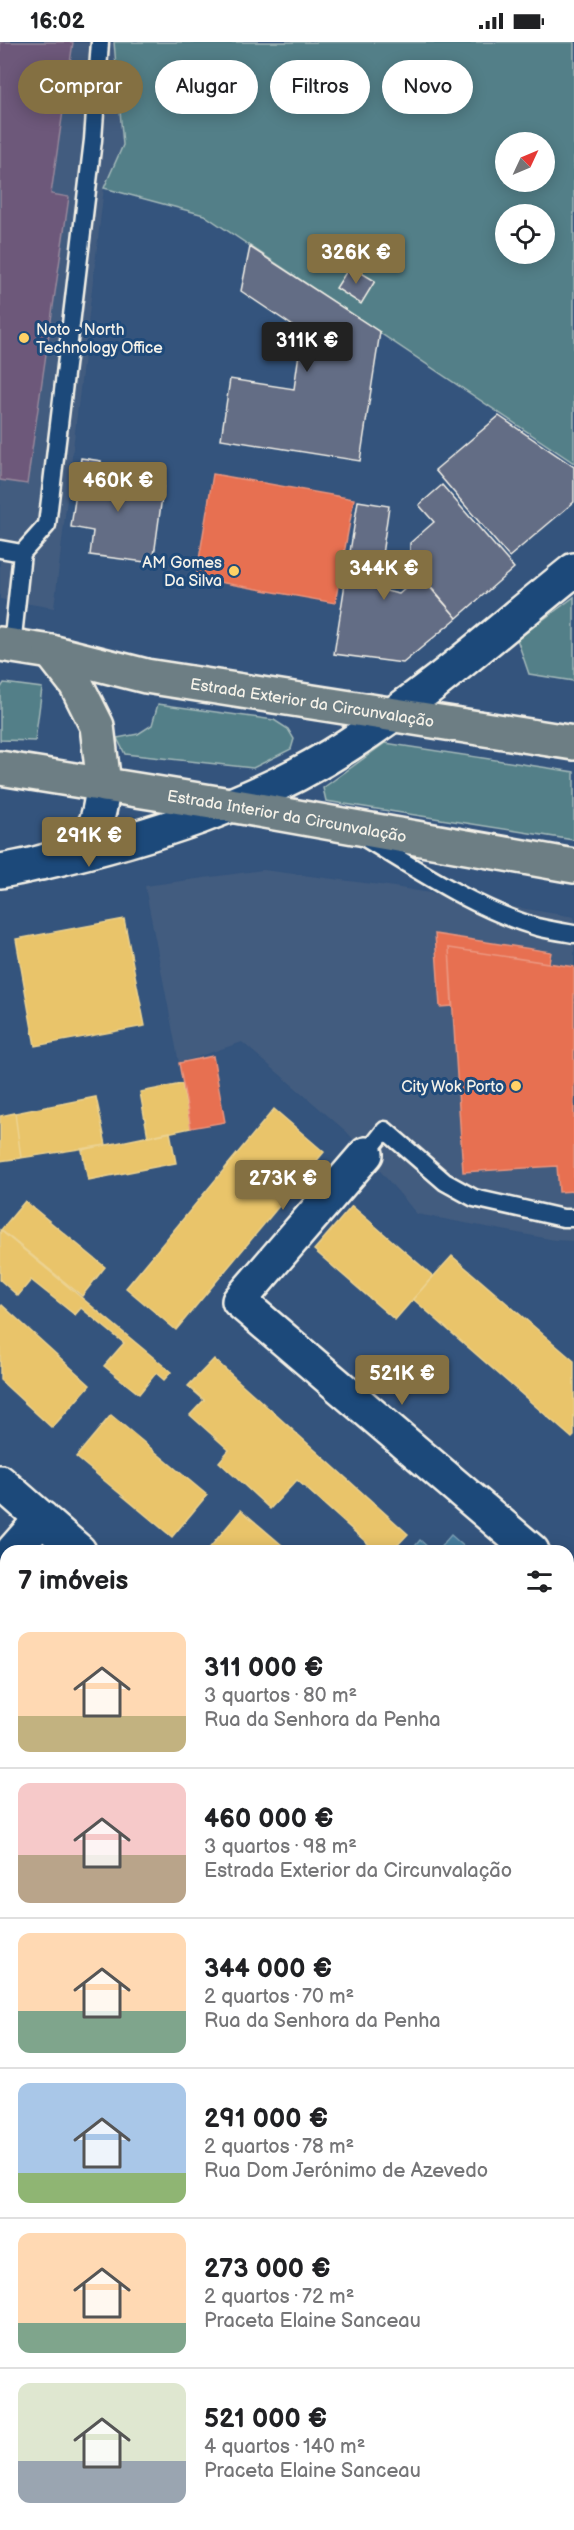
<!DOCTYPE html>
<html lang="pt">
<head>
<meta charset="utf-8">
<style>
	:root { --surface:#fff; --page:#f6f6f6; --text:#202124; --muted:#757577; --line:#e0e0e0; --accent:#847042 }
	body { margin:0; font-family:"Balsamiq Sans",sans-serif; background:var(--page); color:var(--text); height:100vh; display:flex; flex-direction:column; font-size:22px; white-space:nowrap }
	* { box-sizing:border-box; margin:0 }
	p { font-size:20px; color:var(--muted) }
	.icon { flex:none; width:33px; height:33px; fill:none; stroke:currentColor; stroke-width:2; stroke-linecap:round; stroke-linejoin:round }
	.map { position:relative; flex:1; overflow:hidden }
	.drawer { position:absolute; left:0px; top:1503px; width:574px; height:986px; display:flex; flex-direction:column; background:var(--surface); border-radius:18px 18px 0 0; box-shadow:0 3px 15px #0003 }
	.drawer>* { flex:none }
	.top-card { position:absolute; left:18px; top:18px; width:538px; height:54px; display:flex; gap:12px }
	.needle { width:39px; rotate:46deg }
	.controls { position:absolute; left:495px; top:90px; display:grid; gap:12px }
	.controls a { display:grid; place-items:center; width:60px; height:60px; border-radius:50%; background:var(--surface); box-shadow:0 3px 15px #0003; font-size:30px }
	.price { position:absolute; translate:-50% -51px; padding:0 14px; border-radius:6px; background:var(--accent); color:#fff; font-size:20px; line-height:39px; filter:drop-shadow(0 2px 3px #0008) }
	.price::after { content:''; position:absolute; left:50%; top:36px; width:18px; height:14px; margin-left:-9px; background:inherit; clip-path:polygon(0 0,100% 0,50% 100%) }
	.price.selected { background:#222; color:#fff }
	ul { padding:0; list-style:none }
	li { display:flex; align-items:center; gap:18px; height:150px; padding:0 18px }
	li+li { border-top:2px solid var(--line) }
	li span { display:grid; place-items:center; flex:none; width:168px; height:120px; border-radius:12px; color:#555 }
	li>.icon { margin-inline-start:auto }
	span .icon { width:72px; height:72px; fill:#fffc; stroke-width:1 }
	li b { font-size:26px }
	h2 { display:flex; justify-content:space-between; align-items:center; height:72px; padding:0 18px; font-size:26px }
	.tag { padding:0 21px; border-radius:27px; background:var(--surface); box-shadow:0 3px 15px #0003; font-size:21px; line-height:54px }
	.tag.selected { background:var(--accent); color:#fff }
	.status { display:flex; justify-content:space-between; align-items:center; height:42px; padding:0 30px; background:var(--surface); direction:ltr }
	.status svg { height:16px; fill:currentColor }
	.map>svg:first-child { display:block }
	.built { fill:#425c7f }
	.green { fill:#527f88; stroke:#a3b8b8; stroke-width:1.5; fill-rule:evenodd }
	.homes { fill:#e9c46a; stroke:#ecd290; stroke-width:1.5 }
	.shops { fill:#e76f51; stroke:#eb967e; stroke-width:1.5 }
	.offices { fill:#6d597a; stroke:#96879b; stroke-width:1.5 }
	.public { fill:#457b9d; stroke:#7a9eb4; stroke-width:1.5 }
	.building { fill:#646d85; stroke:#f4f1e8; stroke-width:1.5 }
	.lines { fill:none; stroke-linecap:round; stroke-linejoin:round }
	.lane-casing { stroke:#f4f1e8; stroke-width:21 }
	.street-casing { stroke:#f4f1e8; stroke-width:38 }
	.secondary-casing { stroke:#f4f1e8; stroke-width:38 }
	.primary-casing { stroke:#f4f1e8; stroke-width:38 }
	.lane { stroke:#1f4a7a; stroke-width:16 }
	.street { stroke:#1f4a7a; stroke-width:33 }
	.secondary { stroke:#1f4a7a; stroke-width:33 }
	.primary { stroke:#6d7e84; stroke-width:33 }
	.poi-dot { fill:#ffd166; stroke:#1f4a7a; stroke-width:2 }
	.labels { text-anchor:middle; stroke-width:6; stroke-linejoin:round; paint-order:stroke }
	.poi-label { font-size:16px; fill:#f4f1e8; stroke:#1f4a7a; text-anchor:end }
	.street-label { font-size:16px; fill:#f4f1e8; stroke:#1f4a7a }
</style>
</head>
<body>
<div class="status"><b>16:02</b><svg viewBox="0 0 49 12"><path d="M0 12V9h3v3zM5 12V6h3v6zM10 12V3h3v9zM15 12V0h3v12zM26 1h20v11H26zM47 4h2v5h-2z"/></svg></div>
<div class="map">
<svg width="574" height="2488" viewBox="0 0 574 2488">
	<rect width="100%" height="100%" fill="#34547d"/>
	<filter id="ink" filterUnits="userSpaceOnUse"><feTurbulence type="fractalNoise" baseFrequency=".0167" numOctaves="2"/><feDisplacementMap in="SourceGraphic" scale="12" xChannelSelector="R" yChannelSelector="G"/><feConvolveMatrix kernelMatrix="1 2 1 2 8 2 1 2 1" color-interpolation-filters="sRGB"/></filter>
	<g filter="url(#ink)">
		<path class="built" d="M0,0H114L123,103L104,146L54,566L0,557Z
			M263,828L388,844L574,875V1199L555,1198L417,1172L347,1090L242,1000L179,1021L145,844Z"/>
		<path class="green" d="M114,0H574V421L204,173L104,146L123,103ZM506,100H544V140H506ZM506,172H544V212H506Z
			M574,555V639L529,632L517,597Z
			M4,641L42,646L35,699L0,698V647Z
			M158,662L274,678L288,687L294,697L291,707L253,726L125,712L117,696L138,692L152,683Z
			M385,701L574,730V798L326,759L323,746Z
			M569,2159L574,2164V2323L569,2329Z
			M195,2483H435L430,2488H199Z"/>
		<path class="homes" d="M124,877L145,984L35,1004L16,897Z
			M182,1042L191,1086L148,1095L140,1050Z
			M96,1055L106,1103L21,1116L15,1071Z
			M274,1067L324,1110L176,1288L126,1246Z
			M15,1071L21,1116L0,1119V1074Z
			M170,1090L176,1121L88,1138L82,1108Z
			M25,1159L105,1225L82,1254L1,1188Z
			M352,1164L433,1234L395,1278L314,1208Z
			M0,1188L171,1330L164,1338L156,1331L139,1352L104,1324L124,1301L81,1266L75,1273L31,1238L18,1254L0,1238Z
			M452,1214L574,1319V1394L572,1396L413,1257Z
			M2,1263L90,1343L52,1386L0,1338V1265Z
			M214,1317L408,1492L392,1509H376L297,1438L270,1467L219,1420L229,1408L190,1373L204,1358L188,1344Z
			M111,1373L207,1453L172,1495L76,1415Z
			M241,1468L289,1509H207Z
			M6,1577V1641L0,1636V1584Z
			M6,1746V1850L0,1856V1753Z
			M574,1802V1892L568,1898V1809Z
			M6,1922V1974L0,1981V1929Z
			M6,2056V2149L0,2156V2063Z
			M1,2311L6,2315V2417L0,2412Z
			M574,2410V2488H521L515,2482H568V2416Z
			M80,2482H195L190,2488H86Z
			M496,2482H511L517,2488H491Z"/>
		<path class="shops" d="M213,432L354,457L335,561L196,536Z
			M435,892L551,910L549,921L449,906L452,964L440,965Z
			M449,906L574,925V1149L559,1150L557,1124L463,1130Z
			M213,1014L225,1080L191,1086L179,1021Z"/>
		<path class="offices" d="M0,0H73L51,152L69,155L27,442L0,438Z"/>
		<path class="public" d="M451,1493L469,1509H437Z
			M420,1498L432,1509H411Z
			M568,1582L574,1586V1626L568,1630Z"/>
		<path class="building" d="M250,205L380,290L360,419L221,397L230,337L294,347L302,290L241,249Z
			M350,224L375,239L361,262L336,246Z
			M499,374L574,425V460L509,515L435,428Z
			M81,416L101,419L100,431L164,440L153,521L90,513L93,489L71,485Z
			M442,443L514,526L457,576L410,521V501L434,480L419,463Z
			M358,459L389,464L377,547L399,552L420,534L457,576L403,621L334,612Z"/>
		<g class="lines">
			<g class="lane-casing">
				<path id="lane" d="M0,507L22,511
					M12,604L22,511L47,483L93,98L100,0
					M363,795C418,828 475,867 537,885C549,888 562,890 574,892
					M366,1112L385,1088L445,1140L474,1156L563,1176H574
					M0,1685L6,1690
					M0,1721L6,1714
					M0,1891L6,1884
					M568,1952L574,1940
					M0,2012L6,2005
					M568,2040L574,2048
					M568,2364L574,2358
					M0,2444L6,2449
					M44,2482L50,2488
					M209,2488V2482
					M459,2488L464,2482"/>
			</g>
			<g class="street-casing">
				<path id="street" d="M366,1112L239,1259L532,1509
					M0,1440L79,1509
					M13,1509L42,1476
					M568,1540L574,1545
					M568,1675L574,1672
					M0,2253L6,2246"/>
			</g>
			<g class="secondary-casing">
				<path id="secondary" d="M41,821C147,796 255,763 348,703C428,652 500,587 574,528
					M0,829C35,823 73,817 94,784C100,774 101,755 104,743"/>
			</g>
			<g class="primary-casing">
				<g id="primary">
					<path id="s1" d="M0,602L51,610L146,634L574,701"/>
					<path d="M51,610L76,642L97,684L104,743"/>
					<path id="s2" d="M0,726L230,763L574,824"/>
				</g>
			</g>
			<use href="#lane" class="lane"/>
			<use href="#street" class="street"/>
			<use href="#secondary" class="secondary"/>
			<use href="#primary" class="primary"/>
		</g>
	</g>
	<g class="poi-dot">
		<circle cx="24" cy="296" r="6"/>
		<circle cx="234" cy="529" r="6"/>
		<circle cx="516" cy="1044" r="6"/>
	</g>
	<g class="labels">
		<g class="poi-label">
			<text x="36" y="293" text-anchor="start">Noto - North<tspan x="36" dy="18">Technology Office</tspan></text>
			<text x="222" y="526">AM Gomes<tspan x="222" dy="18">Da Silva</tspan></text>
			<text x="504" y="1050">City Wok Porto</text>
		</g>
		<g class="street-label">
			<text dy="6" stroke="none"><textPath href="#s1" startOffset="318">Estrada Exterior da Circunvalação</textPath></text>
			<text dy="6" stroke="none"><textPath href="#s2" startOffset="291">Estrada Interior da Circunvalação</textPath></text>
		</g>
	</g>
</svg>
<div class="controls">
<a><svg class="needle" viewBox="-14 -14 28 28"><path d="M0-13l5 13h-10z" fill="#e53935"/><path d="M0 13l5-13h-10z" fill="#757577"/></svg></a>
<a><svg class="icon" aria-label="locate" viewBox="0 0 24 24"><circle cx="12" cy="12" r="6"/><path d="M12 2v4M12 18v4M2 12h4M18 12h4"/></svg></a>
</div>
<b class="price" style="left:356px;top:243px">326K €</b>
<b class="price selected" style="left:307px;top:331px">311K €</b>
<b class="price" style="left:118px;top:471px">460K €</b>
<b class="price" style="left:384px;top:559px">344K €</b>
<b class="price" style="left:89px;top:826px">291K €</b>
<b class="price" style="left:283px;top:1169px">273K €</b>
<b class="price" style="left:402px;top:1364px">521K €</b>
<div class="top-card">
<a class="tag selected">Comprar</a>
<a class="tag">Alugar</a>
<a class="tag">Filtros</a>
<a class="tag">Novo</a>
</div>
<section class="drawer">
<h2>7 imóveis<svg class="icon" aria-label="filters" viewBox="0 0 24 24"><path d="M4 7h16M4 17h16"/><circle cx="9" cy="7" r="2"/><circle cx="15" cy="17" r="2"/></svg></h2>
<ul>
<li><span style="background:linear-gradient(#ffd9b3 70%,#c2b280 0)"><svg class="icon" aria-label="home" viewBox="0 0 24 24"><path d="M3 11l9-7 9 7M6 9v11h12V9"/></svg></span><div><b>311 000 €</b><p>3 quartos · 80 m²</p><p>Rua da Senhora da Penha</p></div></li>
<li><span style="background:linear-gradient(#f6c9c9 60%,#b9a48a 0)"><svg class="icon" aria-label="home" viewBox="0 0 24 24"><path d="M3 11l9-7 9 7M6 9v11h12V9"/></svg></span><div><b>460 000 €</b><p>3 quartos · 98 m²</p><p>Estrada Exterior da Circunvalação</p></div></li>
<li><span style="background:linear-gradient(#ffd9b3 65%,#7fa58c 0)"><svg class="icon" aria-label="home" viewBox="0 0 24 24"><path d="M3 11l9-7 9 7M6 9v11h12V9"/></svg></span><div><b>344 000 €</b><p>2 quartos · 70 m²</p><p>Rua da Senhora da Penha</p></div></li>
<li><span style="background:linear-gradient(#a9c7e8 75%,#8fb573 0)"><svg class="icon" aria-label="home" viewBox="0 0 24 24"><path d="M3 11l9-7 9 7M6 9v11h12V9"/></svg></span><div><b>291 000 €</b><p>2 quartos · 78 m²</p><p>Rua Dom Jerónimo de Azevedo</p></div></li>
<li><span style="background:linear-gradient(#ffd9b3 75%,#7fa58c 0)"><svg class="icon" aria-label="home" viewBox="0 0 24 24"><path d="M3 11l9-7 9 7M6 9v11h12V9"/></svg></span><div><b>273 000 €</b><p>2 quartos · 72 m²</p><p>Praceta Elaine Sanceau</p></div></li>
<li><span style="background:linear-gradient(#dfe7d0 65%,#9aa5b1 0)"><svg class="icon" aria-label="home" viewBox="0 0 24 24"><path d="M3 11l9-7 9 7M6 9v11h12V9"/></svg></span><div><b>521 000 €</b><p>4 quartos · 140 m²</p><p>Praceta Elaine Sanceau</p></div></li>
</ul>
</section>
</div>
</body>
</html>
